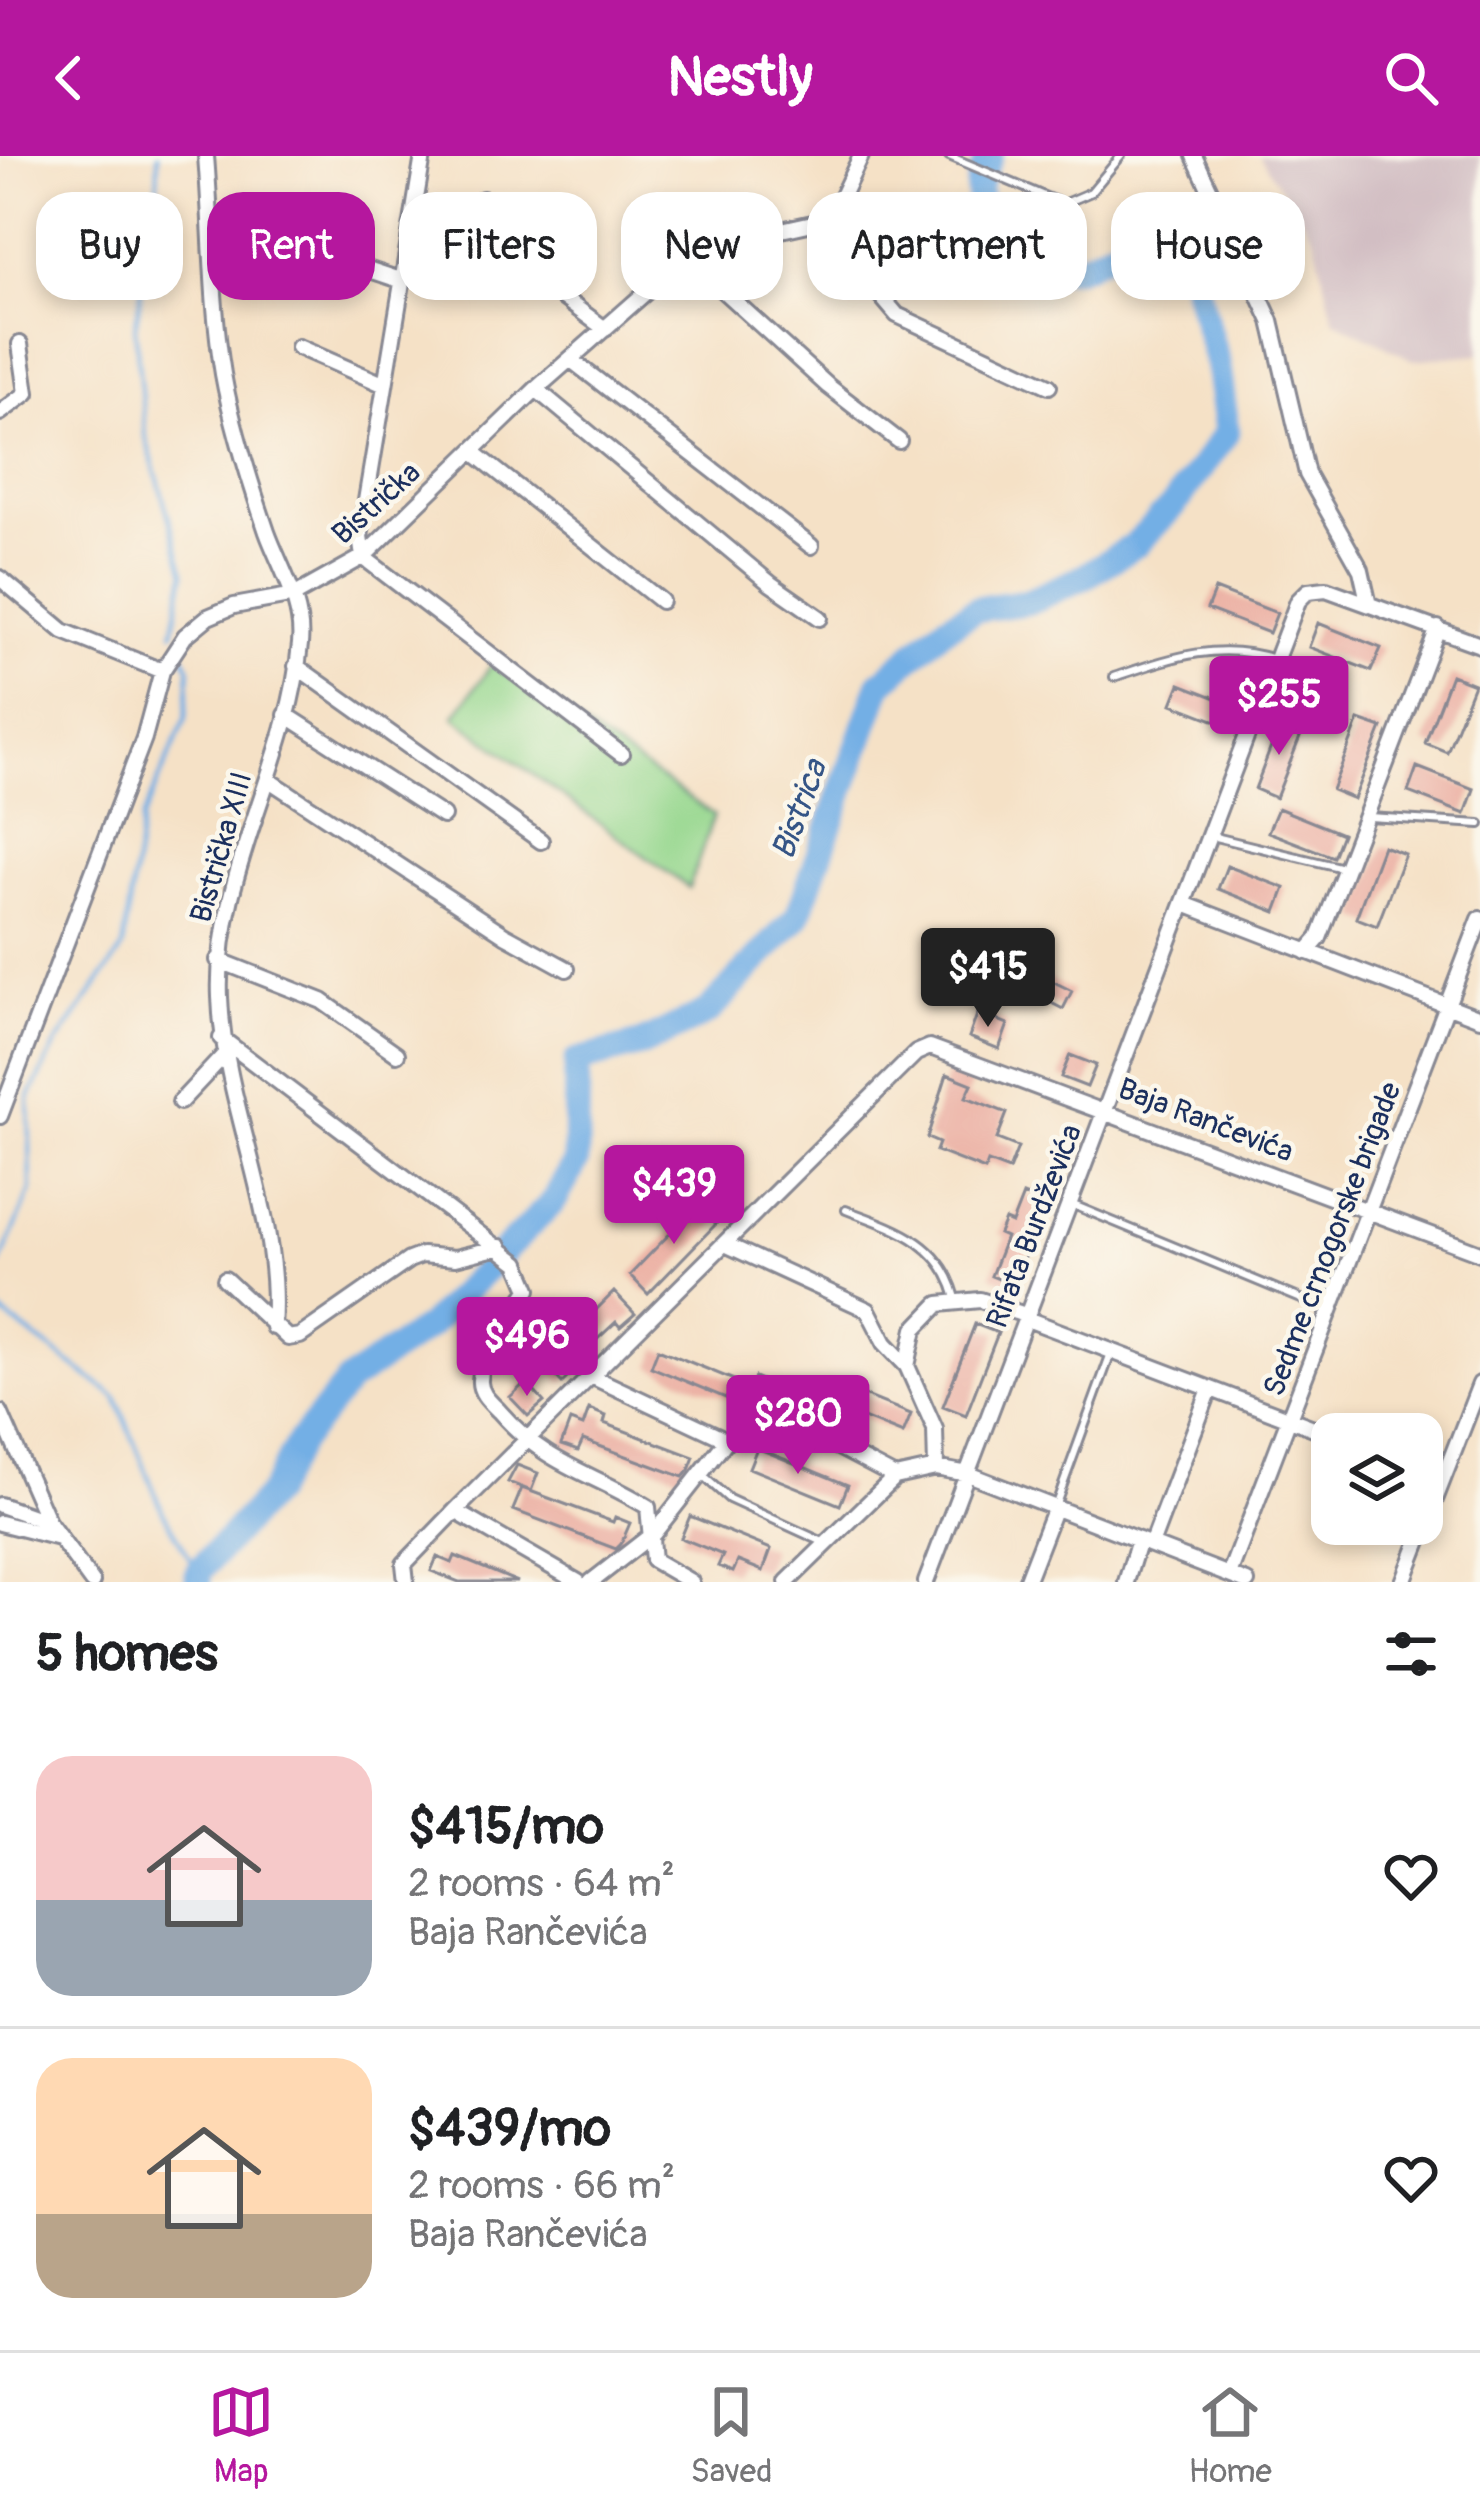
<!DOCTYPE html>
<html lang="en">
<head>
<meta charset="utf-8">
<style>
	:root { --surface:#fff; --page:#f2f2f2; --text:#202124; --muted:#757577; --line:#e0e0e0; --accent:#b5179e }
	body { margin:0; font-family:Pangolin,sans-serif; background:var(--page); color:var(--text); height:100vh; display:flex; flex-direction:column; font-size:45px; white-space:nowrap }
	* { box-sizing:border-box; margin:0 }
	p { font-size:39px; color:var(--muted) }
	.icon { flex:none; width:66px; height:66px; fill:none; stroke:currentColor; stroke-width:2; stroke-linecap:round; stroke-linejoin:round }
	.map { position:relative; height:1426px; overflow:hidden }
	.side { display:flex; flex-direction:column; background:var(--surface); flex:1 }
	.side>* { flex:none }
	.top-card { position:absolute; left:36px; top:36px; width:1410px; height:108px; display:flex; gap:24px }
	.buttons { position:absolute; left:1311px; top:1257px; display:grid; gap:24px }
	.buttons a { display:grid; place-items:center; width:132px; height:132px; border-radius:24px; background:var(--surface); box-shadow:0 6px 18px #0003; font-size:60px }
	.price { position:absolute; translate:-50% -102px; padding:0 27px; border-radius:12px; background:var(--accent); color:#fff; font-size:39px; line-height:78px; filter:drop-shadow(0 3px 6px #0008) }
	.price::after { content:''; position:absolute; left:50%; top:72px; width:36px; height:27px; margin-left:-18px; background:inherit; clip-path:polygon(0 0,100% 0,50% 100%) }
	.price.active { background:#222; color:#fff }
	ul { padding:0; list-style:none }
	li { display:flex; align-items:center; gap:36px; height:300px; padding:0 36px }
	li+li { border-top:3px solid var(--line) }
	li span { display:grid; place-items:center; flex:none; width:336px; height:240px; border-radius:36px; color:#555 }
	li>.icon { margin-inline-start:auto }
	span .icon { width:144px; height:144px; fill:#fffc; stroke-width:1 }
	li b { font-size:51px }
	h2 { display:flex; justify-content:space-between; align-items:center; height:144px; padding:0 36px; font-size:51px }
	.tag { padding:0 42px; border-radius:36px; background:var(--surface); box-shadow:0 6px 18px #0003; font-size:42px; line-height:108px }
	.tag.active { background:var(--accent); color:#fff }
	header { display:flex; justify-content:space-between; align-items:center; height:156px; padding:0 36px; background:var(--accent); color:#fff; font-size:54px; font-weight:700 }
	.tab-bar { display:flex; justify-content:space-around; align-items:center; height:168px; border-top:3px solid var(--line); background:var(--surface); font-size:33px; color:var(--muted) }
	.tab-bar a { display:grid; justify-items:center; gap:6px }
	.tab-bar .active { color:var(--accent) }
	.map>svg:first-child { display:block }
	.industrial { fill:#d2bec3 }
	.green { fill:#96d78e; stroke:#588376; stroke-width:3 }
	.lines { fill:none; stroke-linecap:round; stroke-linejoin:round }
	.stream { stroke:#73afe5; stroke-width:4.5 }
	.river { stroke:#73afe5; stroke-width:27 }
	.building { fill:#ebaea1 }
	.service-casing { stroke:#888892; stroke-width:12 }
	.minor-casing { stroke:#888892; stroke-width:20 }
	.service { stroke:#fff; stroke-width:6 }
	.minor { stroke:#fff; stroke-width:14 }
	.labels { text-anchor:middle; stroke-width:9; stroke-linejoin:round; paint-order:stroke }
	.street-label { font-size:30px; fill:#1b2f5e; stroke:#fbf7ec }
	.water-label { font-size:33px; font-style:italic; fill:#355586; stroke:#fbf7ec }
</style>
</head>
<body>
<header><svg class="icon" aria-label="back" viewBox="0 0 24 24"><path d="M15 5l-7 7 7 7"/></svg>Nestly<svg class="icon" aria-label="search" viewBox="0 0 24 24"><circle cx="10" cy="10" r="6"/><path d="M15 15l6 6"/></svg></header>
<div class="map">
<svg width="1480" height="1426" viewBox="0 0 1480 1426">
	<rect width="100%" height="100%" fill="#fbf7ec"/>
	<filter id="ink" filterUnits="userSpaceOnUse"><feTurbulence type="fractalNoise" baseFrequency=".00833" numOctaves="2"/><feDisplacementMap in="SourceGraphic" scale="24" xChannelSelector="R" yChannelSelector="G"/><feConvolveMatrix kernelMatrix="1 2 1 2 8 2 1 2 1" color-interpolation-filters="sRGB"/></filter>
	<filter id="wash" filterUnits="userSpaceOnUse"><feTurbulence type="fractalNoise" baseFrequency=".004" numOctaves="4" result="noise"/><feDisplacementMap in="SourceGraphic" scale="48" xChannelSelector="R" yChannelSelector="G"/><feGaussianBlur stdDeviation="2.7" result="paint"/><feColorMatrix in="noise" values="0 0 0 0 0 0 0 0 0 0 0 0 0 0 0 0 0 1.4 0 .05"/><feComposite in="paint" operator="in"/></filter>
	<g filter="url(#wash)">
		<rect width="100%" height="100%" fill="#f5e1c6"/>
		<path class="industrial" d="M1259,0H1480V198L1413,204L1334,164L1314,81Z"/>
		<path class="green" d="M492,508L714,659L689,732L454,561Z"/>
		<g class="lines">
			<path class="stream" d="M158,0L157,45L135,171L145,279L185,417L173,476
				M0,1108L31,1034L29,943L55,890L123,792L142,663L186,562L190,513L184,500
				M0,1156L116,1241L163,1356L198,1416"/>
			<path class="river" d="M198,1426V1416L272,1336L300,1285L348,1226L430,1169L554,1045L576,1005L577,905L642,888L708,856L798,760L880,528L944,472L976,453L1027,446L1082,422L1135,389L1174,349L1227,276L1218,210L1192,118L1123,90C1107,96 1087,110 1071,112C1029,119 982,78 979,36C978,23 985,11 990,0"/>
		</g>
		<g id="blocks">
			<path class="building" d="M1215,433L1277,457L1269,477L1207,453Z
				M1318,467L1381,492L1371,515L1309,491Z
				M1451,519L1474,528L1447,596L1425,587Z
				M1180,528L1242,552L1234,572L1172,548Z
				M1282,562L1304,571L1276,642L1255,633Z
				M1359,564L1382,572L1354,643L1332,634Z
				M1417,611L1474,633L1465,658L1408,636Z
				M1278,652L1342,678L1333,701L1268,676Z
				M1383,690L1405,698L1377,770L1356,762Z
				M1227,710L1285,732L1276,756L1218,733Z
				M1048,823L1072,835L1063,853L1040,841Z
				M978,856L1008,868L999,893L969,881Z
				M1070,899L1096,909L1087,931L1061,921Z
				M947,918L972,928L966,941L1007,957L997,983L1018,991L1009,1014L988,1006L985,1014L936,995L939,987L927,982Z
				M1023,1039L1046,1048L1014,1129L991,1120L1006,1081L999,1078L1005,1064L1012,1067Z
				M693,1044L716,1068L648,1138L630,1119L681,1066L676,1060Z
				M614,1136L635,1158L620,1171L616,1166L574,1205L579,1211L562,1227L543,1207Z
				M975,1168L998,1177L966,1259L943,1250Z
				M658,1193L751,1231L755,1221L773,1229L765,1249L755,1245L752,1253L651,1211Z
				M829,1225L911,1258L903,1278L821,1245Z
				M526,1226L544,1246L528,1260L510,1241Z
				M589,1253L606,1260L604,1267L694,1301L689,1314L683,1321L583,1284L578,1295L561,1289L570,1265L583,1270Z
				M757,1292L848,1329L840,1349L749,1312Z
				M517,1309L538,1317L531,1335L508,1326Z
				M522,1332L613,1366L615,1361L630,1367L621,1388L616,1393L513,1354Z
				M690,1360L771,1393L763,1415L738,1405L733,1416L718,1410L723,1399L681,1382Z
				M455,1400L518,1426H459L431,1415L437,1401L452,1407Z"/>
		</g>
	</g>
	<g filter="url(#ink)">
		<use href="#blocks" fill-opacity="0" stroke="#888892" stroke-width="3"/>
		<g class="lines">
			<g class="service-casing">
				<path id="service" d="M949,0L1063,48L1091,36L1121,0
					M1114,521C1168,503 1217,484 1274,503
					M1369,661L1480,668
					M1211,680L1343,712
					M1071,1048L1330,1155
					M846,1054C897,1073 941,1086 956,1142
					M702,1319L729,1343L823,1386
					M1056,1348L1111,1197"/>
			</g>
			<g class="minor-casing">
				<path id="minor" d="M206,0C212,72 211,147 223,218C232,269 250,326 267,376C280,412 304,448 300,488C289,609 215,718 220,841C224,953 282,1058 273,1171
					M1194,0L1271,165L1307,318L1361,414L1368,445
					M483,43C546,68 507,77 523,112L605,173
					M831,63L863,119L897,159L1049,230
					M298,90L403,125
					M686,101L828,230L899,285
					M298,191L385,229
					M570,203L811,390
					M536,233L771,428L820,462
					M0,257L27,237L20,188
					M472,295L661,445
					M363,401L360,381L423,0
					M363,401L621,598
					M0,422L63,475L162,515
					M296,510L541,685
					M286,559L443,660
					M269,624L505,779L567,813
					M1184,748L1480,862
					M1307,796L1319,782L1438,472
					M218,804L322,845L397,898
					M221,882L518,1107L529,1133C515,1157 481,1196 480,1224C479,1237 490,1246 499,1255C549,1312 588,1314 648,1351L653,1404L691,1426
					M180,946L225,898
					M0,960L144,582L162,515L185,480L208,461L234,450L295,439L363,401L536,233L686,101L704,91L831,63L861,0
					M727,1089L868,1154L885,1187L907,1210L935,1273L936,1312
					M225,1123L288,1182L300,1180L409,1104L422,1099L455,1102L500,1091
					M1027,1163L1332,1279
					M907,1210L915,1173L939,1148L980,1144L1028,1160
					M593,1221L727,1284L771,1264L802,1272L895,1321
					M0,1256L48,1366L92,1426
					M1422,1314L1443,1322
					M0,1349L48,1366
					M455,1355L578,1426
					M0,1367L59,1382
					M1151,1389L1210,1233
					M1229,1419L1480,763
					M406,1426L404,1408L455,1355L916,897L930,891L1480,1097
					M591,1426L654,1377L727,1284
					M787,1426L895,1321L936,1312L968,1318L1247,1426
					M926,1426L1298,445L1308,435L1326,433L1480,489
					M1026,1426L1055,1351
					M1126,1426L1139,1384
					M1403,1426L1480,1228"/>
			</g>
			<use href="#service" class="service"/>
			<use href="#minor" class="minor"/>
		</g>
	</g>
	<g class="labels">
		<g class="street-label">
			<text transform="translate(376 347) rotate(-42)" y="10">Bistrička</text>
			<text transform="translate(221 691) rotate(-74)" y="10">Bistrička XIII</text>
			<text transform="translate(1206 964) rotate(21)" y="10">Baja Rančevića</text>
			<text transform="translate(1034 1070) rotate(-69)" y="10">Rifata Burdževića</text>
			<text transform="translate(1332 1083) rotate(-69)" y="10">Sedme crnogorske brigade</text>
		</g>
		<g class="water-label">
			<text transform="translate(798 653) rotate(-70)" y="12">Bistrica</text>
		</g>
	</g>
</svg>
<div class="buttons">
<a><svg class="icon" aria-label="layers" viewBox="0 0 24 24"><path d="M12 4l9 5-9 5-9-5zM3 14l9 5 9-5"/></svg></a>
</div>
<b class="price" style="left:1279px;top:602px">$255</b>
<b class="price active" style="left:988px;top:874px">$415</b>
<b class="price" style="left:674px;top:1091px">$439</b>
<b class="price" style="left:527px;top:1243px">$496</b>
<b class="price" style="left:798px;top:1321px">$280</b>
<div class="top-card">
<a class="tag">Buy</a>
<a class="tag active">Rent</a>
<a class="tag">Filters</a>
<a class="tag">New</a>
<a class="tag">Apartment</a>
<a class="tag">House</a>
</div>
</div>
<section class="side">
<h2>5 homes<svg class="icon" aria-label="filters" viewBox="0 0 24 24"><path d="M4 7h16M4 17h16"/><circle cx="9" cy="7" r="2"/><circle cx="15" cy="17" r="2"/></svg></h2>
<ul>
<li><span style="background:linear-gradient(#f6c9c9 60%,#9aa5b1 0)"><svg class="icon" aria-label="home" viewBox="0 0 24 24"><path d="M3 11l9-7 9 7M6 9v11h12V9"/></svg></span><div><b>$415/mo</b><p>2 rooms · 64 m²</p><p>Baja Rančevića</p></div><svg class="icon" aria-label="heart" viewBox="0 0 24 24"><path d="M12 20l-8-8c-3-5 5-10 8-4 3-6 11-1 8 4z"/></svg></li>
<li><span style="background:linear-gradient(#ffd9b3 65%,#b9a48a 0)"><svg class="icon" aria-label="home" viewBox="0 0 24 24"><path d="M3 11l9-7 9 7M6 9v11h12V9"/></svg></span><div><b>$439/mo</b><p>2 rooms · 66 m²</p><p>Baja Rančevića</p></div><svg class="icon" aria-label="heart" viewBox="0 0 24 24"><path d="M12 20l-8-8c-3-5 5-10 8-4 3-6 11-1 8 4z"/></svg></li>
</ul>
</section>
<nav class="tab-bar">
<a class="active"><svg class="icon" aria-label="map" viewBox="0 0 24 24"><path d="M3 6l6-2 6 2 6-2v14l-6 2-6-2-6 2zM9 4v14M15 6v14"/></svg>Map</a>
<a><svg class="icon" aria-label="saved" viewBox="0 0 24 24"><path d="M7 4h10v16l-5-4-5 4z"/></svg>Saved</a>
<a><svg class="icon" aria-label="home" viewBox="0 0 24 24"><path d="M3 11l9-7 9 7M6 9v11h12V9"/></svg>Home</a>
</nav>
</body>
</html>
